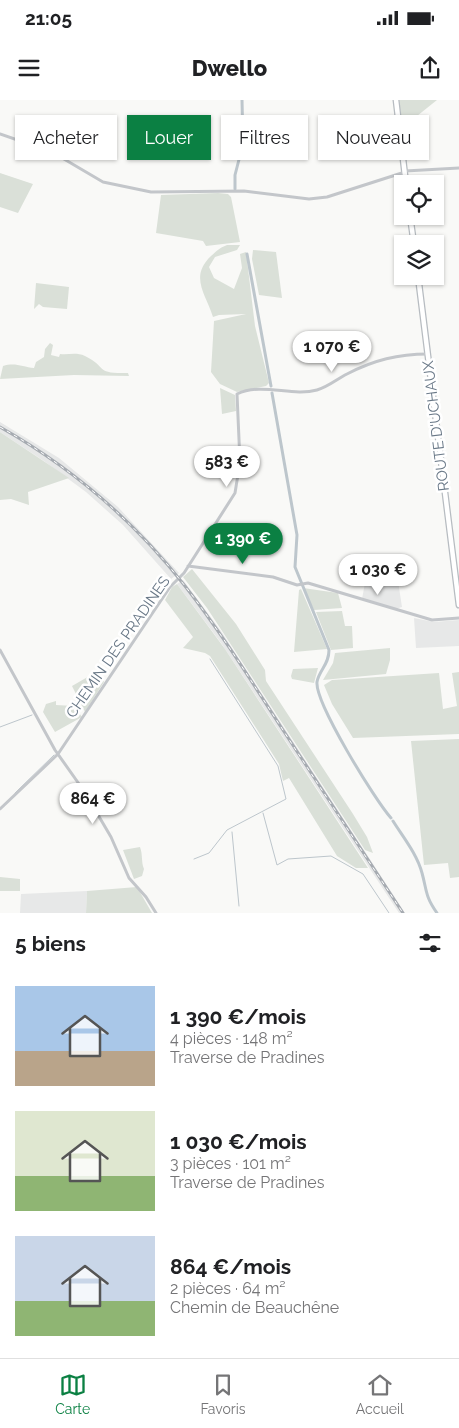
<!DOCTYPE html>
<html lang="fr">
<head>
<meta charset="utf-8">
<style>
	:root { --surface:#fff; --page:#f2f2f2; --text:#202124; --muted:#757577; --line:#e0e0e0; --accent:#0b8043 }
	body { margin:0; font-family:Raleway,sans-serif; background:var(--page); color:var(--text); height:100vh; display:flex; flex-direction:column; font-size:19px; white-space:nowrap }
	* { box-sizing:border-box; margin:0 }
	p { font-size:16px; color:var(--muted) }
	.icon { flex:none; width:28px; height:28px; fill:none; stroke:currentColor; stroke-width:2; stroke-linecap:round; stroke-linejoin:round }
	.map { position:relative; height:813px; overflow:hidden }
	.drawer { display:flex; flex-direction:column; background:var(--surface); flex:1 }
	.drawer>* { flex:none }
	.hud { position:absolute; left:15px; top:15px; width:430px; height:45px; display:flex; gap:10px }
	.fabs { position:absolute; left:394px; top:75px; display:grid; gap:10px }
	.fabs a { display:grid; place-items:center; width:50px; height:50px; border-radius:0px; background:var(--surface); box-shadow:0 1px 4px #0004; font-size:25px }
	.price { position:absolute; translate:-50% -42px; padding:0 11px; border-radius:18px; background:#fff; color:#222; font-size:16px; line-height:32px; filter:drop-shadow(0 1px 2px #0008) }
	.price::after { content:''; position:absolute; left:50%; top:30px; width:15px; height:11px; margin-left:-8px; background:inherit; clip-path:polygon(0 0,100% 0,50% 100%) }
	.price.selected { background:var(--accent); color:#fff }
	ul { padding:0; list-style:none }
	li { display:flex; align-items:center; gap:15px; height:125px; padding:0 15px }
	li span { display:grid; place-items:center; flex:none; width:140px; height:100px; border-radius:0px; color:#555 }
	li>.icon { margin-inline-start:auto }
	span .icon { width:60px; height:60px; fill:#fffc; stroke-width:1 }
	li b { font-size:21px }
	h2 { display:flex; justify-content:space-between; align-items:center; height:60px; padding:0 15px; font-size:21px }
	.pill { padding:0 18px; border-radius:0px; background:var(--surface); box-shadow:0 1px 4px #0004; font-size:18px; line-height:45px }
	.pill.selected { background:var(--accent); color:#fff }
	.status { display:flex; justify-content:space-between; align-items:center; height:35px; padding:0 25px; background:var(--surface); direction:ltr }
	.status svg { height:14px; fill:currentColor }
	header { display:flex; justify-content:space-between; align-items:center; height:65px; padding:0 15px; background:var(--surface); font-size:22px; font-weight:800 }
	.dock { display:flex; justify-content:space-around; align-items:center; height:70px; border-top:1px solid var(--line); background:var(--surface); font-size:14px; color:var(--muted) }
	.dock a { display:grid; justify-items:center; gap:2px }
	.dock .selected { color:var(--accent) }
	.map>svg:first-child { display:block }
	.built { fill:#e7e8e8 }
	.green { fill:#dae0d8 }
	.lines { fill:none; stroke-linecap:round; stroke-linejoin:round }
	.stream { stroke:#bdc6cc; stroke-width:1 }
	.canal { stroke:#bdc6cc; stroke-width:3 }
	.secondary-casing { stroke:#b7bcc1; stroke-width:7 }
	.street { stroke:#c3c6ca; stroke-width:3 }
	.secondary { stroke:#fff; stroke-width:4.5 }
	.rail-casing { stroke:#a6abb1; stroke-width:3 }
	.rail { stroke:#fff; stroke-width:1; stroke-dasharray:4; stroke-linecap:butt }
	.labels { text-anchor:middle; stroke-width:5; stroke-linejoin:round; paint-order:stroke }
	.street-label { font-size:15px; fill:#697887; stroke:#fff }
</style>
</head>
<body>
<div class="status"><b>21:05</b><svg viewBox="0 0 49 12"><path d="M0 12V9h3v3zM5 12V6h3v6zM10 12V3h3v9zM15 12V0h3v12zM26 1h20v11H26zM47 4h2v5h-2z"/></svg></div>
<header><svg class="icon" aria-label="menu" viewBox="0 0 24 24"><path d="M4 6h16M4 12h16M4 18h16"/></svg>Dwello<svg class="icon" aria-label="share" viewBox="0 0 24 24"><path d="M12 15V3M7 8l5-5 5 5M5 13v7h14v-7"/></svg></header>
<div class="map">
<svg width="459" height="813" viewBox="0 0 459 813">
	<rect width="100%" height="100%" fill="#f9f9f7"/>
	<path class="built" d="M0,322L59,358L118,407L179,473L171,479L123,425L86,392L44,361L0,332Z
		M368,467L396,468L402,507L395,509L362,499Z
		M183,480L221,531L405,813H399L221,543L177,484Z
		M414,518L434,522L459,520V546L416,548Z
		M87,791L86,813H20L21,794Z"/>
	<path class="green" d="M399,0H437L402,28Z
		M398,30L401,55L354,59L349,34Z
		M0,73L33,84L18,113L0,107Z
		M218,93L228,94L231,97L240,142L206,146L203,141L156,133L161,95Z
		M227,145H240L237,150L215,157L209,167L214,178L234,189L242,168L240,154L246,152L255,226L269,283L266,286L237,292L220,284L211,272L214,221L246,214L219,215L213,217C206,194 189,177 211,156C217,151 219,148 227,145Z
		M253,150L276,152L282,198L259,195L252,159Z
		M36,183L69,187L67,209L43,207L39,204L34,209Z
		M50,243L53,245L51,255L59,257L60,254C69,255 76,252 85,256C108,267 94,274 128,273L129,276L74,275L0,279L3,266C15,262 23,267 34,268L36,262L44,257L45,249Z
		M220,288L235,295L236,311L222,314Z
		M0,332L69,378L28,392L29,405L11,399L0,400Z
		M192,469L236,524L265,570L266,581L353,714L367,737L373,753L365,750L207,508L183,477Z
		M177,484L225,549L368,768H356L337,756L289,678L283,681L279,664L210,556L205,553L183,548L193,537L165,500L172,487Z
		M303,488L338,493L342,508L314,510Z
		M301,489L327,549L294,552L299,490Z
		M342,511L345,526H352L353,548L331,550L316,512Z
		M390,548V560L386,574L323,580L333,563L335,553Z
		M318,568L314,583L292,579L291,576L293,569Z
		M98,571L104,582L85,612L72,586Z
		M459,572V634L353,638L332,604L324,585L332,580L439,573L443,609L457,606L452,573Z
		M56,601V605L74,606L82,617L55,632L43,612L46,604Z
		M459,639V777L450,778L448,763L424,765L411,641Z
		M140,747C143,755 141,762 144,769L142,776L134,779L123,750Z
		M0,777L20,779V791H0Z
		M137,787L152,813H86L87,791Z"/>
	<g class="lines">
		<path class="stream" d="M0,627L32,615
			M15,693L54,655
			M263,713L277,765L288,759L331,756L363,774L389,813
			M232,732L239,806
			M194,759L209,753L227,730L286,699L278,666L210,559"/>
		<path class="canal" d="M235,89V75L243,44L242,0
			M247,154L271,286
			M272,293L297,435L295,467L329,550C329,565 319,570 317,582C315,603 375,700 391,718
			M393,721C403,737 417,754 422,773C427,791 425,796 437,813"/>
		<g class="secondary-casing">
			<path id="secondary" d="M396,0L406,84
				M410,116L414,144
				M418,176L459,505"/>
		</g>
		<path class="street" d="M0,34L52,52L103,82L151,92L244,91L309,99L327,97L405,72
			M405,71L459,68
			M188,466L273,477L297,485L308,483L432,520L459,518
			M0,550L55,650L84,691L111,737L129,778L146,797L156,813
			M0,709L58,654L170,487L184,473L235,393L240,362L237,294C263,282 291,297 317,290C328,287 337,279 347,274C374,260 398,254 428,254"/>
		<use href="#secondary" class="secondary"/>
		<g class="rail-casing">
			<path id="rail" d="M0,327C71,367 135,422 185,486C220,531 250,579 281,627C321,689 362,751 403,813"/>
		</g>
		<use href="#rail" class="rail"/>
	</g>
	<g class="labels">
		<g class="street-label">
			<text transform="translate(436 326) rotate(-97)" y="5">ROUTE D'UCHAUX</text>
			<text transform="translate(118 547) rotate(-55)" y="5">CHEMIN DES PRADINES</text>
		</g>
	</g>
</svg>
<div class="fabs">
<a><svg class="icon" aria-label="locate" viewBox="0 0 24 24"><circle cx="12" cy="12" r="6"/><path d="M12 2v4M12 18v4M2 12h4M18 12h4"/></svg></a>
<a><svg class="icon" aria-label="layers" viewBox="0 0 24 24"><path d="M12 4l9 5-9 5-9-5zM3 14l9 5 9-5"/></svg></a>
</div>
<b class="price" style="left:332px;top:273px">1 070 €</b>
<b class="price" style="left:227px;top:388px">583 €</b>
<b class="price selected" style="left:243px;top:465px">1 390 €</b>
<b class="price" style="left:378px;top:496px">1 030 €</b>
<b class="price" style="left:93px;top:725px">864 €</b>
<div class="hud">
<a class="pill">Acheter</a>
<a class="pill selected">Louer</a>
<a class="pill">Filtres</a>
<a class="pill">Nouveau</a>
</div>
</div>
<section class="drawer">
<h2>5 biens<svg class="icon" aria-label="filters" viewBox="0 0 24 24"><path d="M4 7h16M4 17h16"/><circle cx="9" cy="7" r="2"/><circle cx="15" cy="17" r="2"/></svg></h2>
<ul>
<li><span style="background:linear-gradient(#a9c7e8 65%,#b9a48a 0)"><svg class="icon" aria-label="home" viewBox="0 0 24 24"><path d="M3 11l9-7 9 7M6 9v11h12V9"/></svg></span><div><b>1 390 €/mois</b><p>4 pièces · 148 m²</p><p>Traverse de Pradines</p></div></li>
<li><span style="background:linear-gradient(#dfe7d0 65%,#8fb573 0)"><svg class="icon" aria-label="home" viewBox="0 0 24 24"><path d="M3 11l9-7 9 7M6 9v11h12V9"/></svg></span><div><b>1 030 €/mois</b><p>3 pièces · 101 m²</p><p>Traverse de Pradines</p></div></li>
<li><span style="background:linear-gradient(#c9d6e8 65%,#8fb573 0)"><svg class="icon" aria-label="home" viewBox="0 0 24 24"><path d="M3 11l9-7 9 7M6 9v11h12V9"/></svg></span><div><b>864 €/mois</b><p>2 pièces · 64 m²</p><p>Chemin de Beauchêne</p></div></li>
</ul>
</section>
<nav class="dock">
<a class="selected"><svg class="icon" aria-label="map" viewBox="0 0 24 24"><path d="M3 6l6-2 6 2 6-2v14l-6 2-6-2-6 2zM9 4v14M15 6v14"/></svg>Carte</a>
<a><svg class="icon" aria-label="saved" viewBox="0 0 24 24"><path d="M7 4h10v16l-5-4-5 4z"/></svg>Favoris</a>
<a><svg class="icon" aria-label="home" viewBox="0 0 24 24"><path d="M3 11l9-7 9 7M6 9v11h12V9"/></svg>Accueil</a>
</nav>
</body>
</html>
